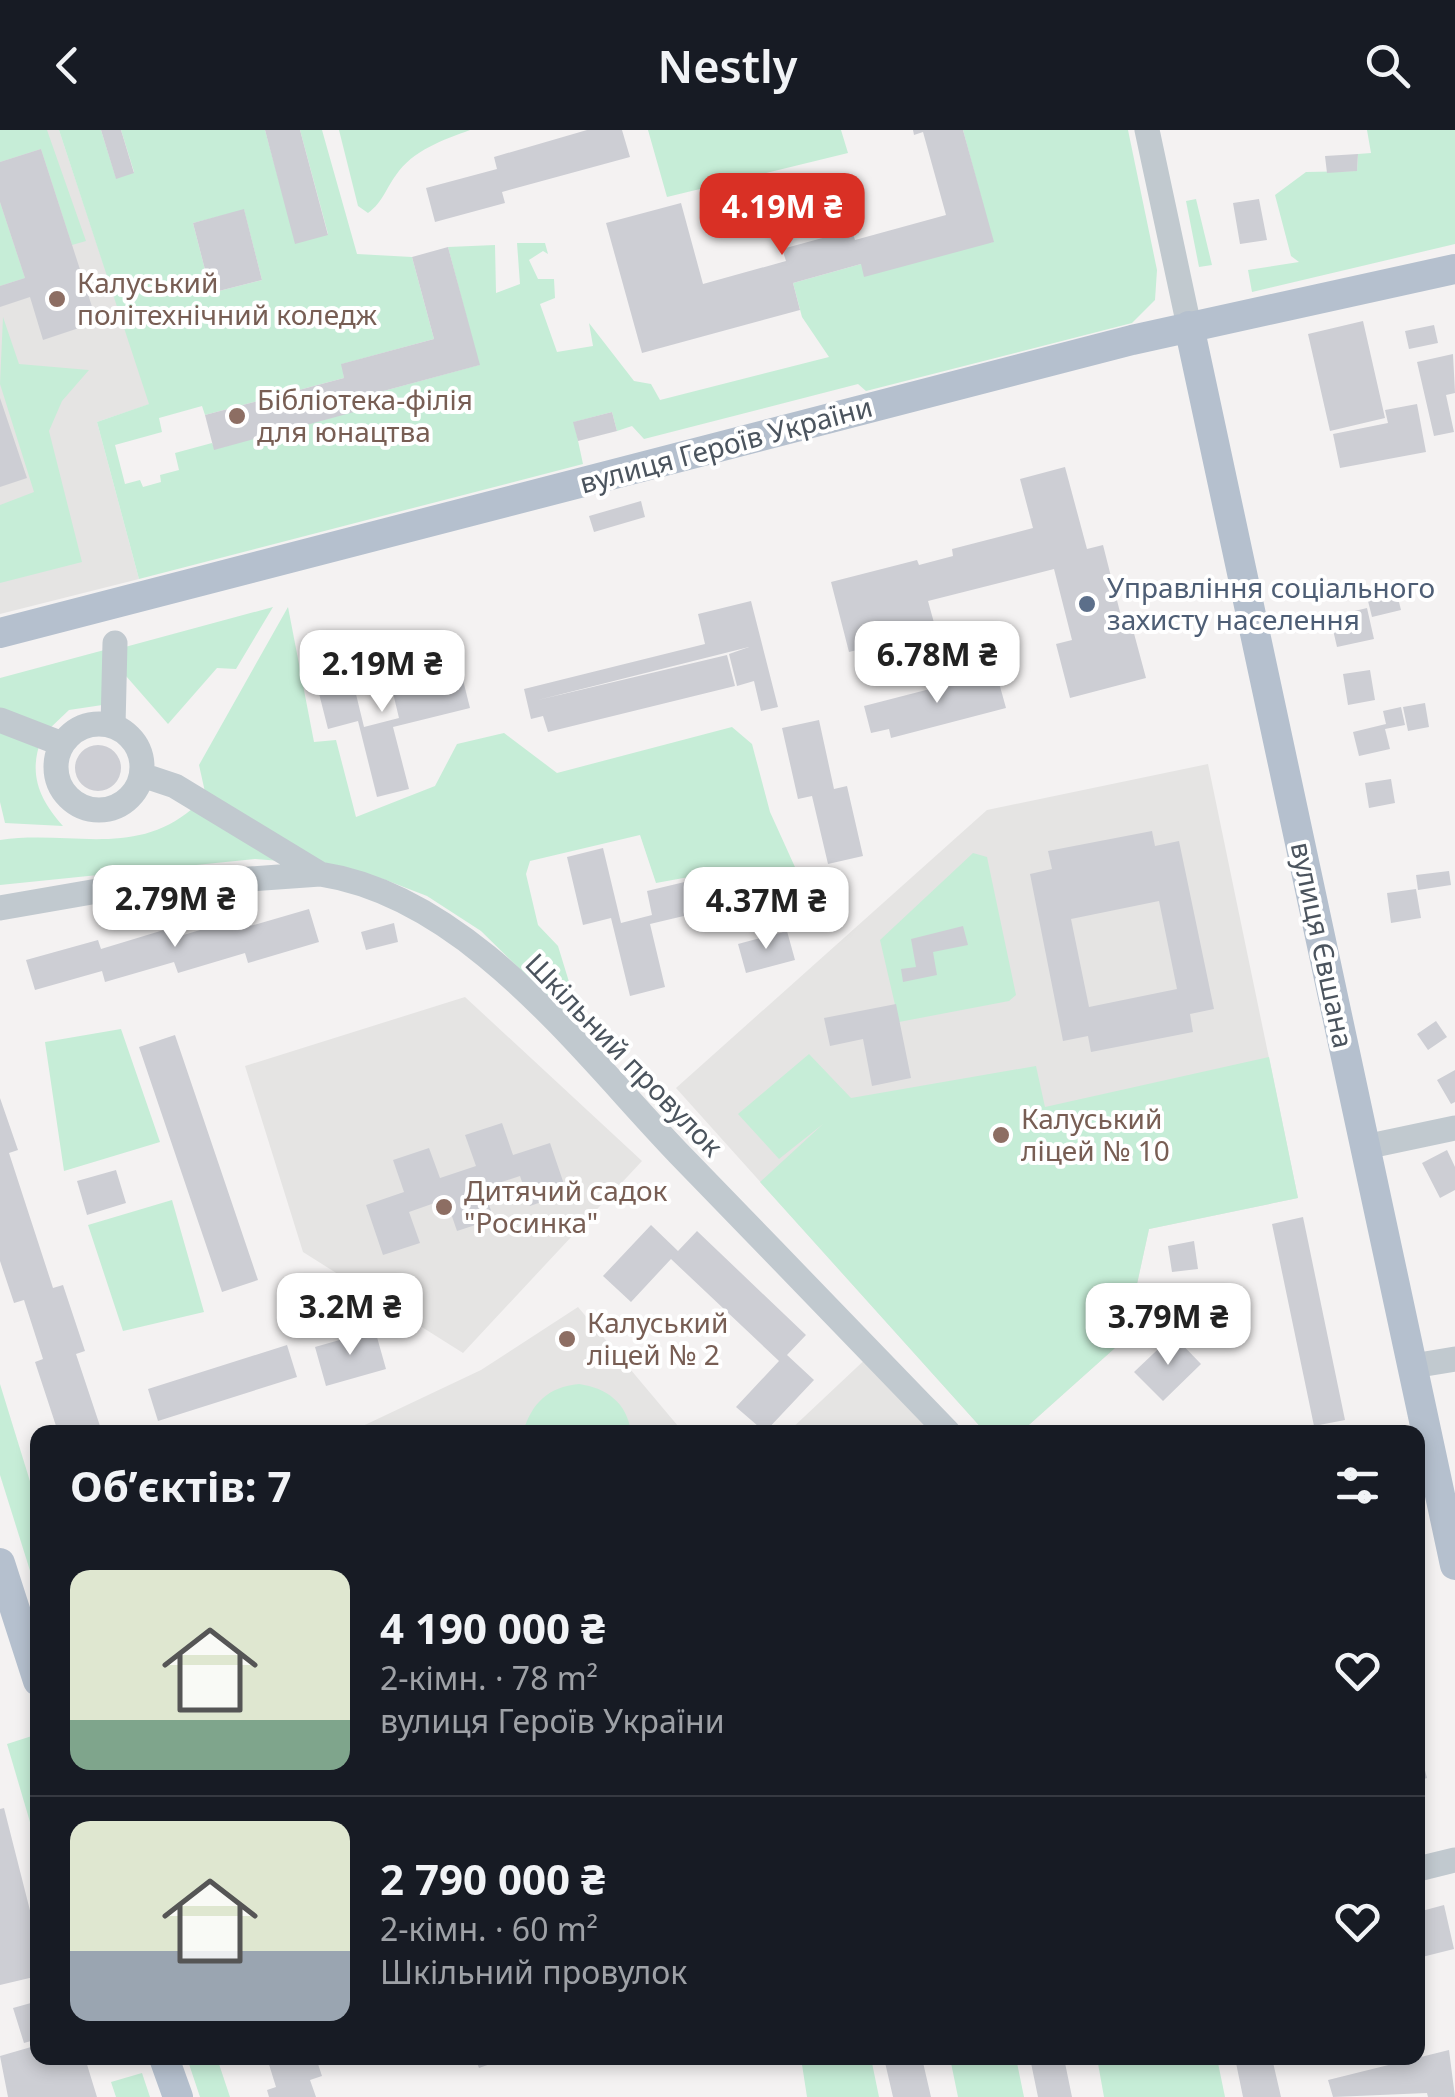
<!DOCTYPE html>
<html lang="uk">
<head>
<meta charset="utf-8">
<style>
	:root { --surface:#171b24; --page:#242831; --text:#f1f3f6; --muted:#9ea1a6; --line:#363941; --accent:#d93025 }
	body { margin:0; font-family:"Noto Sans",sans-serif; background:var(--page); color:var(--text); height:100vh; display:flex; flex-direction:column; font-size:38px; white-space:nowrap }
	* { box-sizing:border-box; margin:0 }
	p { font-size:32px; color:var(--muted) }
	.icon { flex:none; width:55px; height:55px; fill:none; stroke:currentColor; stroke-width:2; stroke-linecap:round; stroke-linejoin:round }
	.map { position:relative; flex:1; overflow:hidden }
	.drawer { position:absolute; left:30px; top:1295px; width:1395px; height:640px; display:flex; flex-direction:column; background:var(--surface); border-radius:20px; box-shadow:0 5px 15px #0003 }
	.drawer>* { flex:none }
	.price { position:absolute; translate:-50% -85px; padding:0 22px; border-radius:20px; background:#fff; color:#222; font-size:32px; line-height:65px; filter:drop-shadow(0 2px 5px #0008) }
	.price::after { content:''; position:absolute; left:50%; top:60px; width:30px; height:22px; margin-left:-15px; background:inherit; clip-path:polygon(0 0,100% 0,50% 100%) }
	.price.on { background:var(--accent); color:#fff }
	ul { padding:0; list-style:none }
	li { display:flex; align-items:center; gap:30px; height:250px; padding:0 40px }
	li+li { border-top:2px solid var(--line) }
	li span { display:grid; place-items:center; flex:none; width:280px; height:200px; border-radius:20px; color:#555 }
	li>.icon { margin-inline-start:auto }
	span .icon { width:120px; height:120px; fill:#fffc; stroke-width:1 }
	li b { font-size:42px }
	h2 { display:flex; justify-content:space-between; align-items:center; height:120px; padding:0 40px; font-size:42px }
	header { display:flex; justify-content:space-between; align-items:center; height:130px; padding:0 40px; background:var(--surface); font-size:45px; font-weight:600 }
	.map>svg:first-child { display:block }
	.education { fill:#e5e4e3 }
	.green { fill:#c6edd7; fill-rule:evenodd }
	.building { fill:#cdced4; fill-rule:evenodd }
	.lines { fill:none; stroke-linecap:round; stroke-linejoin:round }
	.minor { stroke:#c1c9cf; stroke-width:25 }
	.major { stroke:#b5c0ce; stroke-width:30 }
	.education-dot { fill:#8d6e63; stroke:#fff; stroke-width:4 }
	.service-dot { fill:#5c6f8a; stroke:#fff; stroke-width:4 }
	.labels { text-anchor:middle; stroke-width:8; stroke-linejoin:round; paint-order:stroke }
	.education-label { font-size:28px; fill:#785e54; stroke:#fff; text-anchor:start }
	.street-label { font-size:28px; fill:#4b545e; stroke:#fff }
	.service-label { font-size:28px; fill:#4e5e75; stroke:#fff; text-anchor:start }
</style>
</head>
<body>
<header><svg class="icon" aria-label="back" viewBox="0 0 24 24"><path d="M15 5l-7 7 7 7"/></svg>Nestly<svg class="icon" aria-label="search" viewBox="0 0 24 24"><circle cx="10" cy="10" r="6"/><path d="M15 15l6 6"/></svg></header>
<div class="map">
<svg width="1455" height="1967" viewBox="0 0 1455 1967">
	<rect width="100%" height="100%" fill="#f4f2f2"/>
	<path class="education" d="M0,0H59L150,274L97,292L139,449L0,484Z
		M1208,634L1298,1068L1149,1099L1125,1209L1021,1302H985L676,958L987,680Z
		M465,867L642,1031L463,1223L303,1122L245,936Z
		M578,1177L683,1302H350L481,1240Z
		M872,1223L948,1302H788Z"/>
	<path class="green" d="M0,0H47L86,111L72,115L41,19L0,32Z
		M59,0H101L116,48L134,42L121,0H265L296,113L328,104L300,0H322L357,124L412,127L434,209L342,234L344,248L205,285L202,276L159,288L162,302L115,315L125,354L140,350L143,357L161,352L160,345L179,340L175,323L212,313L215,319L354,281L350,270L479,235L448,117L495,115L496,163L520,154L517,113H545L548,124L543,121L529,130L538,149H554L555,168L540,174L557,222L593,216L589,193L634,251L651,254L660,270L829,227L802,187L793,153L861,134L993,112L963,0H1128L1157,140L1155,170L1132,193L866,261L858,254L644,309L632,296L617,301L612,282L574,292L583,334L139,449L97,292L149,274ZM244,80L262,150L211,163L193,93Z
		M339,0H470C443,10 413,20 396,45C385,60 383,72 368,83L358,76Z
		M648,0H841L848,23L667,67Z
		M1367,0H1455V114L1252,162L1248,140L1299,132L1291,126L1275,65L1306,42L1357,41L1358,24L1371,23Z
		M1196,69L1212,135L1199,137L1186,71Z
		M0,72L25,148L0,156Z
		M3,187L19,234L89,240L62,271L49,301L82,432L0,453V375L34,362L0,254Z
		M273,477L236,539L217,538L168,594L126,546L125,517Z
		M288,477L314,612L336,610L356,687L435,656L457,614L504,603L557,643L732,597L752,614L770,682L804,757L801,779L738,795L722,741L656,753L640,705L530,731L526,744L538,795L558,816L581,891L576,894L481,801L427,766L383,749L325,737L205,662L199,635Z
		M108,519L109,574L69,580L48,600L0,582V548Z
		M0,598L41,610C28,645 40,670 63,696L5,693L0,672Z
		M192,679L281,731L255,729L0,755V710C69,700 134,728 192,679Z
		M973,723L987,727L1016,865L1009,871L899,892L880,810Z
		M121,899L160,1012L64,1041L45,912Z
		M809,924L851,968L1036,936L1045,977L1269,927L1298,1068L1149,1099L1125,1209L1021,1302H985L760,1052L823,994L779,1029L738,984Z
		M172,1070L204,1182L123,1201L88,1095Z
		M0,1254L37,1374V1463L0,1345Z
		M579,1254C607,1258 627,1273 631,1302H523C532,1273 548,1257 579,1254Z
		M35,1605L37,1690L30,1692L7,1614Z
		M187,1928H217L230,1967H200Z
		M801,1928H871L879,1967H807Z
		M950,1928H1016L1024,1967H958Z
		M1097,1928H1217L1225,1967H1104Z
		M142,1943L150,1967H116L111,1952Z"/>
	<path class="building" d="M101,0H121L134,43L116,49Z
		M265,0H300L328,105L295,114Z
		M587,0H622L630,27L502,62L505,73L435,92L426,58L497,39L494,27Z
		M913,0H963L994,112L864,147L861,134L793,153L800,180L642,223L606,93L681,73L703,154L786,131L782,119L852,100L855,110L946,85L923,2L914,5Z
		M41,19L97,192L43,210L30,167L0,177V156L25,148L0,72V32Z
		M1358,24L1357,41L1327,43L1325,26Z
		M1259,69L1267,110L1240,114L1233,73Z
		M244,79L262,150L211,163L193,93Z
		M448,117L480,235L350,270L354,282L214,320L205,285L344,248L341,234L434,209L412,127Z
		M1363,191L1385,288L1330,301L1308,204Z
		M1434,195L1438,213L1409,219L1405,201Z
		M1453,224L1455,263L1446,265L1454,302L1434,306L1417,232Z
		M0,268L27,348L0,357Z
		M1417,274L1426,322L1340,338L1333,304L1388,293L1385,280Z
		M612,282L617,301L578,311L573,292Z
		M1065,337L1087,419L1103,415L1124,498L1132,496L1146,548L1070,568L1056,514L1072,510L1054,439L928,471L936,500L849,522L831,452L917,430L919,435L953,426L952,419L1033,398L1020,349Z
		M641,371L645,387L594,402L589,386Z
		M1395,456L1401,480L1372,487L1366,463Z
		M751,471L778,577L761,581L754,551L737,556L729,524L749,517L538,570L727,525L735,556L548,602L543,586L531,589L524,559L705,514L698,484Z
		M1367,478L1374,509L1337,517L1330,487Z
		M345,519L364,597L399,588L393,563L462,546L470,578L393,597L409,659L377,667L358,591L328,599L310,528Z
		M1370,540L1375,570L1348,575L1343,544Z
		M996,542L1006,578L891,608L889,599L871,603L864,576Z
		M1425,573L1429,597L1408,601L1403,577Z
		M1401,577L1405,595L1385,599L1390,619L1359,626L1353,602L1386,594L1383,581Z
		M819,590L834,659L847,656L863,726L828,734L812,666L798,669L782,598Z
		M75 638a23 23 0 1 1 46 0a23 23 0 1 1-46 0Z
		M1391,649L1395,673L1369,678L1365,653Z
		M1152,701L1155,716L1179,711L1214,879L1190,884L1193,902L1091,922L1088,906L1063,911L1030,744L1052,739L1048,721ZM1159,771L1177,859L1089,877L1071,789Z
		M603,718L621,793L652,785L647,761L718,744L726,776L650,794L665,857L630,866L611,788L583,795L567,727Z
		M1449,741L1451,755L1418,760L1416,745Z
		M1416,759L1421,788L1391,793L1387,763Z
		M309,779L319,812L248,833L245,823L178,843L174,832L105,852L102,841L35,860L26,830L98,810L101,819L167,799L170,809L237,789L240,799Z
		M394,793L398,812L366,820L361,802Z
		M963,796L968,815L933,822L937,845L903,852L901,839L916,837L911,809Z
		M787,801L795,830L746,843L738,814Z
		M896,874L911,948L872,956L863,909L830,916L824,888Z
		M1436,891L1447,907L1428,920L1417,904Z
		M175,905L258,1150L222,1162L139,917Z
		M1455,940V972L1451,974L1437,950Z
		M0,968L18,1020L9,1023L53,1158L63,1155L85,1221L76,1224L102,1302H58L35,1232L43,1229L24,1170L14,1173L0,1131Z
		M502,993L513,1025L550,1013L567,1063L530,1076L520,1046L483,1058L494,1089L457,1101L446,1069L409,1082L420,1113L383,1125L366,1075L404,1062L393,1030L429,1018L440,1048L476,1036L465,1005Z
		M1447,1020L1455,1037V1060L1440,1068L1422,1033Z
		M116,1040L126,1073L87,1085L77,1051Z
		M1303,1087L1345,1290L1314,1296L1272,1094Z
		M651,1095L678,1121L697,1101L806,1205L787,1225L814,1250L765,1302L736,1277L779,1231L671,1129L631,1172L603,1146Z
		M1194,1111L1198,1139L1172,1142L1168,1116Z
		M375,1200L386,1239L326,1256L315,1217Z
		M1173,1205L1201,1234L1163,1271L1134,1242Z
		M287,1215L297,1247L158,1291L148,1259Z
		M1418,1614L1427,1648L1418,1651Z
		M4,1678L38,1812V1846L0,1855V1679Z
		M1444,1775L1454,1819L1418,1828V1782Z
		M38,1871V1909L24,1913L13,1878Z
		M38,1915V1928H85L97,1967H8L0,1926Z
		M1449,1920L1455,1967H1428L1427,1963L1333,1967L1328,1950Z
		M267,1928H316L322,1946L310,1950L316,1967H269L267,1960L276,1957Z
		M475,1928H507L479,1938Z
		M884,1928H922L931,1967H893Z
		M1030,1928H1064L1072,1967H1038Z
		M1235,1928H1272L1281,1967H1243Z"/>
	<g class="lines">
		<path class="minor" d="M1147,0L1189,196
			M0,590L62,614
			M56 637a43 43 0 1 1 86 0a43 43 0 1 1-86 0Z
			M113,596L115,513
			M142,645L175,656L320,744
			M0,778L109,759L320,744C471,767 584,926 684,1029C772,1120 861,1211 948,1302
			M1365,1017L1455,998
			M1413,1236L1455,1229
			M1418,1739L1455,1730"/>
		<path class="major" d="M1189,196L1455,1435
			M0,503L1132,210L1455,139
			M0,1433L38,1551
			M164,1928L178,1967"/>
	</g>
	<g class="education-dot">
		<circle cx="57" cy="169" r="10"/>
		<circle cx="237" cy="286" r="10"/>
		<circle cx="1001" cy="1005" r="10"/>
		<circle cx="444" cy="1077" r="10"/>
		<circle cx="567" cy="1209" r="10"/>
	</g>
	<circle class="service-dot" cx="1087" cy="474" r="10"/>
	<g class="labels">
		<g class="education-label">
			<text x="77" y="163">Калуський<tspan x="77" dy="32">політехнічний коледж</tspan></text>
			<text x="257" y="280">Бібліотека-філія<tspan x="257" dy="32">для юнацтва</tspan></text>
			<text x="1021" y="999">Калуський<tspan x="1021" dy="32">ліцей № 10</tspan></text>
			<text x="464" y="1071">Дитячий садок<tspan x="464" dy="32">"Росинка"</tspan></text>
			<text x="587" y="1203">Калуський<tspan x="587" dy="32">ліцей № 2</tspan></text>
		</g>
		<g class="street-label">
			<text transform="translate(726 315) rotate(-15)" y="10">вулиця Героїв України</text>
			<text transform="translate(1322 815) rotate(78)" y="10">вулиця Євшана</text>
			<text transform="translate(624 925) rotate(46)" y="10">Шкільний провулок</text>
		</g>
		<g class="service-label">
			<text x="1107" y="468">Управління соціального<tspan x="1107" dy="32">захисту населення</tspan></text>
		</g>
	</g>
</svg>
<b class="price on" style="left:782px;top:128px">4.19M ₴</b>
<b class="price" style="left:937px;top:576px">6.78M ₴</b>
<b class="price" style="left:382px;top:585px">2.19M ₴</b>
<b class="price" style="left:175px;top:820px">2.79M ₴</b>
<b class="price" style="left:766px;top:822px">4.37M ₴</b>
<b class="price" style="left:350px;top:1228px">3.2M ₴</b>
<b class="price" style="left:1168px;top:1238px">3.79M ₴</b>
<section class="drawer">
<h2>Об’єктів: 7<svg class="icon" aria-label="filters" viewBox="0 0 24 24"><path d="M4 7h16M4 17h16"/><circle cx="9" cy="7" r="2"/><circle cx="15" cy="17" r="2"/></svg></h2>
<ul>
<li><span style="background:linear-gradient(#dfe7d0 75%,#7fa58c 0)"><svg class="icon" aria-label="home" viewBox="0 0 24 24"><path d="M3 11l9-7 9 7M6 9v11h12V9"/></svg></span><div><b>4 190 000 ₴</b><p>2-кімн. · 78 m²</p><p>вулиця Героїв України</p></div><svg class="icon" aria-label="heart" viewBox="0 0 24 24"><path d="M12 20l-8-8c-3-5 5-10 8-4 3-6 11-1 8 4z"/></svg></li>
<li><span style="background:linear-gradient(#dfe7d0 65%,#9aa5b1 0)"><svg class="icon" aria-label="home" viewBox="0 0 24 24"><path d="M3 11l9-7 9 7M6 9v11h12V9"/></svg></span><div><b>2 790 000 ₴</b><p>2-кімн. · 60 m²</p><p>Шкільний провулок</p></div><svg class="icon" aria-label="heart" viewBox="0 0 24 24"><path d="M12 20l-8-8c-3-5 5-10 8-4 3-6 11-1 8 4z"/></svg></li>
</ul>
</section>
</div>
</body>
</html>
